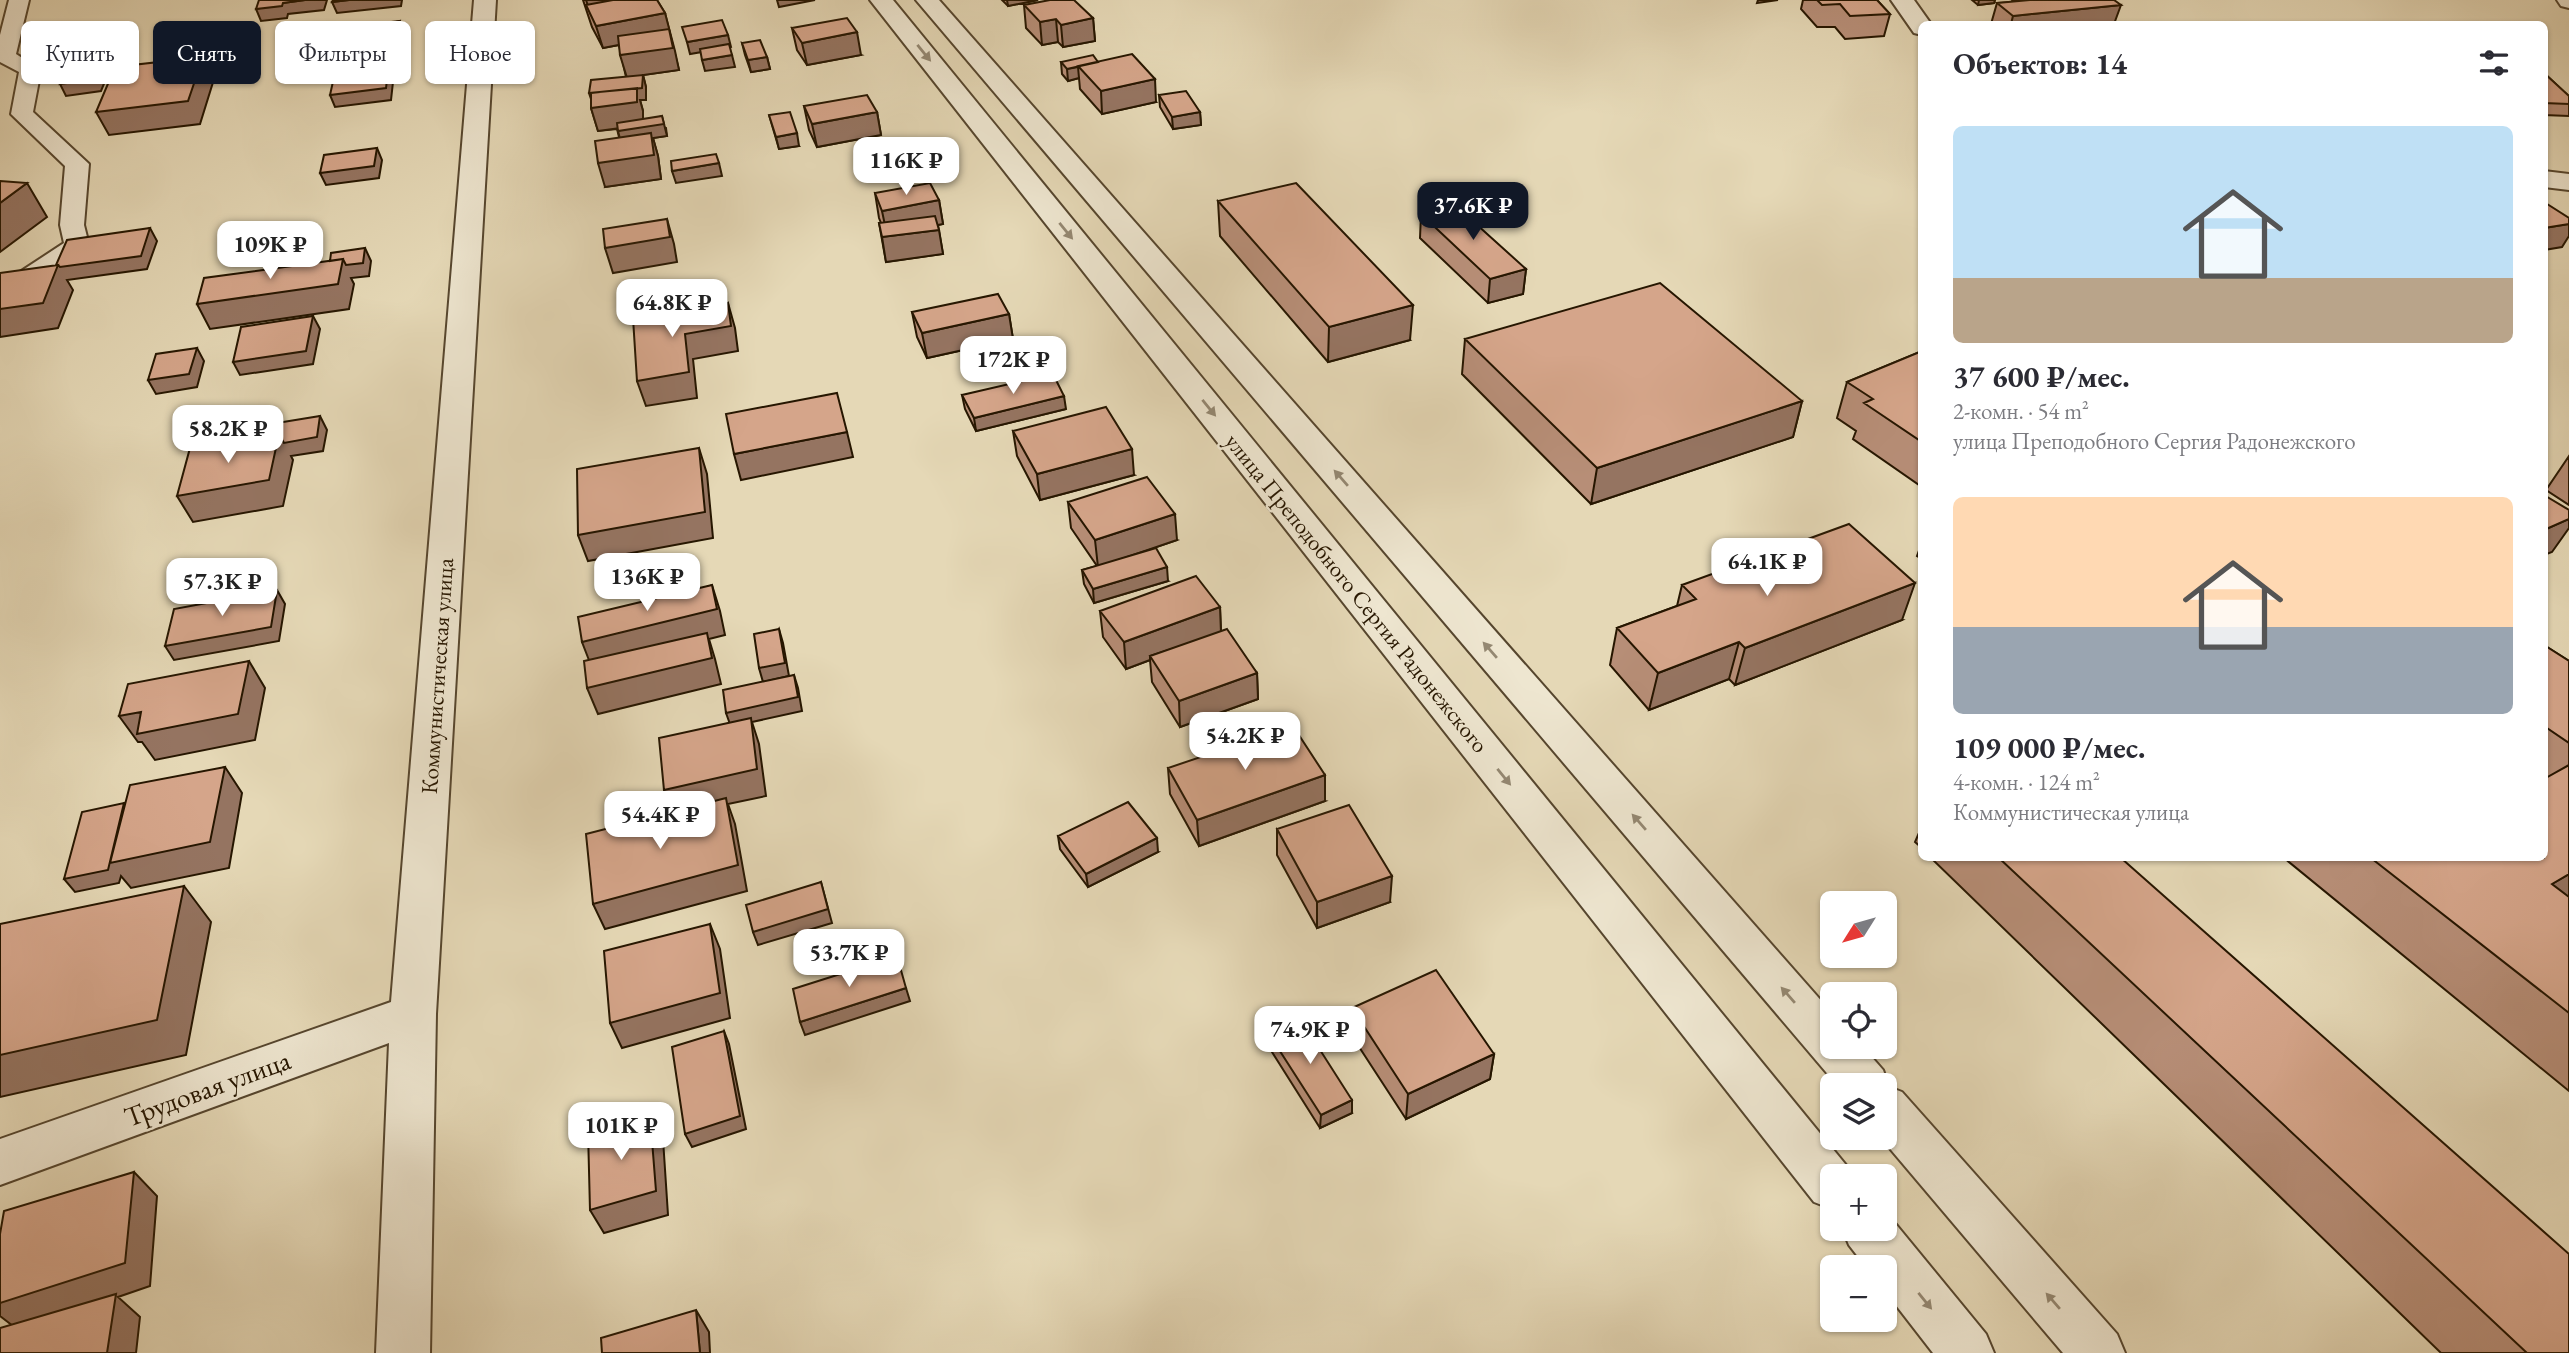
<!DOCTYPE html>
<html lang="ru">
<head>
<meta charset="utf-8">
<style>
	:root { --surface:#fff; --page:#f2f2f3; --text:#2b2b33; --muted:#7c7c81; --accent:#111827 }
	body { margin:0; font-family:"EB Garamond",serif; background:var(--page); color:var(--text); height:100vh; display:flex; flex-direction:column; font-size:26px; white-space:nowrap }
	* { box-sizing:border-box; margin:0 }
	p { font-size:23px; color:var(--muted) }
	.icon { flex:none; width:38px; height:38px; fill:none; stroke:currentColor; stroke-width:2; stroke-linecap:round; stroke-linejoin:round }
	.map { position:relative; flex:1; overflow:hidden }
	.sheet { position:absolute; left:1918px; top:21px; width:630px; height:840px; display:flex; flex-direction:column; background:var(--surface); border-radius:10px; box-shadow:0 2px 5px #0004 }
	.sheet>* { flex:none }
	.hud { position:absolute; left:21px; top:21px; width:665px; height:63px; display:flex; gap:14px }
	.needle { width:46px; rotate:233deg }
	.tools { position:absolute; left:1820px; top:891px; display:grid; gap:14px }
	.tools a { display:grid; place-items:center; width:77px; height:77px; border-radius:10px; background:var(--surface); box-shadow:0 2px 5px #0004; font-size:35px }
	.price { position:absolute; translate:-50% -60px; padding:0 16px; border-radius:14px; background:#fff; color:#222; font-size:23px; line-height:46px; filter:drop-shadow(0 2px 4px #0008) }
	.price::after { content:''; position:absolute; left:50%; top:42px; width:21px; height:16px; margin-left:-10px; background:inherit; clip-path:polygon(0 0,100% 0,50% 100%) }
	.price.on { background:var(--accent); color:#fff }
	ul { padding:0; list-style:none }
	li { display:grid; align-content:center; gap:14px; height:371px; padding:0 35px }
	li span { display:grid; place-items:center; height:217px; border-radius:10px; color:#555 }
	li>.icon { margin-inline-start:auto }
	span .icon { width:126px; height:126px; fill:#fffc; stroke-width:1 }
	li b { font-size:30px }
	h2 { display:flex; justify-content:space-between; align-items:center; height:84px; padding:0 35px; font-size:30px }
	.chip { padding:0 24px; border-radius:10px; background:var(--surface); box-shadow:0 2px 5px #0004; font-size:24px; line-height:63px }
	.chip.on { background:var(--accent); color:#fff }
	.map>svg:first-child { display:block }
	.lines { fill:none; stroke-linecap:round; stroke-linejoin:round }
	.service-casing { stroke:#56462e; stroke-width:4 }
	.minor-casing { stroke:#56462e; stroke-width:4 }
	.tertiary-casing { stroke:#56462e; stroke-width:4 }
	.service { fill:#eee6d0; fill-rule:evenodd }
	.minor { fill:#eee6d0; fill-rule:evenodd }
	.tertiary { fill:#eee6d0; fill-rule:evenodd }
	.wall { fill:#b78e77; stroke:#261600; stroke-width:2 }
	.shaded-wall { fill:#957461; stroke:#261600; stroke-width:2 }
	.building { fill:#d5a58a; stroke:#261600; stroke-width:2 }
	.oneway { fill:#948872 }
	.labels { text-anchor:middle; stroke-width:5; stroke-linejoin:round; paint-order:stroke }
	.street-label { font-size:23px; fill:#261600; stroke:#eee6d0 }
	.near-street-label { font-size:28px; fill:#261600; stroke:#eee6d0 }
</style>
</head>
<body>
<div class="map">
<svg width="2569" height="1353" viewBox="0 0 2569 1353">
	<rect width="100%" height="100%" fill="#e5d8b6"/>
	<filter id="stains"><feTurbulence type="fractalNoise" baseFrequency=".00286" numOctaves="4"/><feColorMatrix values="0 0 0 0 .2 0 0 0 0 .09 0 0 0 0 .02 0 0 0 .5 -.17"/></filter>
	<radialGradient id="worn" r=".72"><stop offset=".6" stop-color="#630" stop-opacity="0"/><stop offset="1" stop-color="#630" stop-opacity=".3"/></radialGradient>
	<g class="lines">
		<g class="service-casing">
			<path id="service" d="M9,0H29L16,54L41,70L33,112L89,164L84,225L89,245L17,298L0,301V285L64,243L60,225L65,166L11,114L19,72L0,62V35Z"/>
		</g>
		<g class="minor-casing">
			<path id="minor" d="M1891,0H1914L1931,24H1922V35L1914,33Z
				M2557,0H2569V8L2561,6Z
				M2544,171L2569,174V190L2544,187Z"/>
		</g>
		<g class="tertiary-casing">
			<path id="tertiary" d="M474,0H496L436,1014L430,1353H376L389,1043L0,1185V1139L391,1002Z
				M870,0H893L1850,1170L1853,1176H1832V1209L1814,1202Z
				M916,0H939L1832,1013V1046H1862L1883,1070L1889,1087L1902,1092L2117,1334L2125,1353H2063L1881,1138H1885V1085H1837Z
				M1885,1211L1986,1334L1994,1353H1933L1885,1291V1267H1866L1849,1245L1842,1228H1885Z"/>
		</g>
		<use href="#service" class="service"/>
		<use href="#minor" class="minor"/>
		<use href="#tertiary" class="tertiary"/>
	</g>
	<path class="wall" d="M583,0H657L665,13L679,70L643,75L646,87V100H640L643,111V119L666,128L667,136L653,138L658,156L661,179L605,187L619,137L617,129L598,131L591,108L626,77L619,45L603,48L592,27Z
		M1002,0H1038L1008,6Z
		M1803,0H1877L1890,14L1884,36L1845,39L1835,27H1817L1801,9Z
		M1972,0H1995L1994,3L1978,5Z
		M2012,0H2114V24H1991L1997,3L2014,2Z
		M1024,5L1093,18L1095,41L1063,47L1058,42L1042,45L1026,28Z
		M792,28L861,55L807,65L797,50Z
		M742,43L767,57L770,69L751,72L745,55Z
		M1061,62H1098L1156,102L1102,114L1080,89L1079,78L1068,81L1062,74Z
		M2544,73L2569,96V116L2544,115Z
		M1159,95L1200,112L1201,125L1173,129L1160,107Z
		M804,106L877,112L881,135L817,147L809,130Z
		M769,115L799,146L779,149Z
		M875,193L939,200L943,224L938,225L943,254L886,262L879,223H881L879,218Z
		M1218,201L1410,340L1328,362L1220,236Z
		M1421,214L1526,269L1523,294L1488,303L1420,238Z
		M912,312L1009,314L1013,339L927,358L917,337Z
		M1465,339L1802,401L1793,437L1591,504L1462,374Z
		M1922,351V487L1853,439L1856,431L1837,418L1847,382Z
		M962,395L1066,409L976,431L965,409Z
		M1013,431L1134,475L1040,500L1017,456Z
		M2569,456V505L2546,490Z
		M1068,502L1177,540L1118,560L1168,581L1094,603L1084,584L1082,570L1097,566L1071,528Z
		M1922,542V559L1917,556Z
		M1682,585L1902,620L1735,685L1729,679L1649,710L1610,665L1617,628L1677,606Z
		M1220,607L1221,631L1257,673L1258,699L1180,727L1152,682L1150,660L1126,669L1103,637L1100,611Z
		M2544,645L2569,661V895L2568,896L2569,897V1091L2284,858H2544Z
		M1168,768L1325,801L1199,846L1170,794Z
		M1922,826V848L1915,842Z
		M1277,829L1390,902L1317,928L1277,855Z
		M1058,836L1158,852L1088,887L1060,849Z
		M1931,858H2121L2569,1353H2441Z
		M1352,1008L1494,1054L1490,1079L1406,1119L1350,1033Z
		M1267,1031L1352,1113L1320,1128L1267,1044Z"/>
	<path class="shaded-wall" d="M305,0H327L324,10L288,14L287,18L261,21L256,9L283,3Z
		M349,0H402L401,6L337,13L332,2Z
		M586,0H638L591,15Z
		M777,0H815L779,7Z
		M1007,0H1038L1008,6Z
		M1758,0H1778L1757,3Z
		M1979,0H1995L1994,3L1978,5Z
		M2121,5L2114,24H2011L2013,16Z
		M665,13L675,51L679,70L643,75L646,87V100H640L643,111V125L598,131L591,108L593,105L589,93L627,78L620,55L670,35L603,48L596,26Z
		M1093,18L1095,41L1063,47L1061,25Z
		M1056,19L1058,42L1042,45L1040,22Z
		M400,21L405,33L403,47L304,59L299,47Z
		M857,32L861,55L807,65L802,43Z
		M728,35L731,47L690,54L687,42Z
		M732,55L735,67L705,71L702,60Z
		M203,57L214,79L200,124L109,135L96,112Z
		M767,57L770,69L751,72L748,60Z
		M102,63L108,74L101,91L66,96L60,84Z
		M1078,67L1079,78L1068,81L1067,69Z
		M388,71L393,82L391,100L335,107L330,95Z
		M1155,79L1156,102L1102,114L1101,91Z
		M877,112L881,135L817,147L812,124Z
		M1200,112L1201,125L1173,129L1172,117Z
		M662,116L667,136L653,138L658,156L661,179L605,187L598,163L621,143L618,131Z
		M797,133L799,146L779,149L776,137Z
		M377,148L382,160L379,178L326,185L320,173Z
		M719,163L722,176L676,183L672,171Z
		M27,183L47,217L0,252V203Z
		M939,200L943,224L887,235L882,211Z
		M667,219L674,244L677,262L613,273L605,248Z
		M2569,224V236L2562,247L2544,250V228Z
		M150,228L157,241L147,269L67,280L73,290L58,328L0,337V309L58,265Z
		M939,230L943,254L886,262L882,237Z
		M365,248L371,261L369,276L351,278L354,284L349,309L210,329L197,304L343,259Z
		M1526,269L1523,294L1488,303L1490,279Z
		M728,303L735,328L738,351L693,359L697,398L646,406L637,381L685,334Z
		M1413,305L1410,340L1328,362L1329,327Z
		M1009,314L1013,339L927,358L922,333Z
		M313,316L320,329L313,364L240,375L233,362Z
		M197,348L204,361L197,387L156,394L148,380Z
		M1064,396L1066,409L976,431L974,418Z
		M1802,401L1793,437L1591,504L1597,468Z
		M320,416L327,430L323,451L291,456L293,460L283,506L193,522L177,496L279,434Z
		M847,432L853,457L741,480L734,454Z
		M699,448L707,474L713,538L588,561L578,535Z
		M1132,449L1134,475L1040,500L1037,474Z
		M1175,514L1177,540L1098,567L1095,540Z
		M2569,519V528L2552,552L2544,555V530Z
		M1167,567L1168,581L1094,603L1093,589Z
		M1915,583L1902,620L1735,685L1745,648Z
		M712,585L720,611L725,635L709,639L715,659L721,684L598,714L587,688L592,668L582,642Z
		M277,590L285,604L279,641L174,660L165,646Z
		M1220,607L1221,633L1150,656V660L1126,669L1124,642Z
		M779,629L783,643L789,676L763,682L759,668Z
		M1739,642L1729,679L1649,710L1658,673Z
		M249,661L265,688L255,740L155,760L142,742H138L119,716Z
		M1257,673L1258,699L1180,727L1179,701Z
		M794,675L798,688L802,711L752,722L759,744L766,796L728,804L735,824L747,891L605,929L593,904L674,816L664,790L731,727L726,713Z
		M225,767L242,793L229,868L131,888L121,876L119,883L75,892L64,879L124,803Z
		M1325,775V801L1199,846L1197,820Z
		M1157,838L1158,852L1088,887L1086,874Z
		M2569,874V895L2513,929L2552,884Z
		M1392,876L1390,902L1317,928V902Z
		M821,882L832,923L758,945L753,932Z
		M184,886L211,922L186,1055L0,1097V1055Z
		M710,924L720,949L730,1018L622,1048L610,1023Z
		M906,988L910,1001L805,1035L800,1022Z
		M724,1031L729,1044L746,1129L692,1147L685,1134Z
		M1494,1054L1490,1079L1406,1119L1408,1094Z
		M1352,1100V1113L1320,1128L1321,1115Z
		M650,1115L663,1139L668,1215L604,1233L590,1210Z
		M134,1172L157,1196L150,1286L118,1297L140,1317L136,1353H107L17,1329L0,1316V1303Z
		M696,1310L709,1332L710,1353H700Z"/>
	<path class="building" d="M259,0H305L283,3L282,6L256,9Z
		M333,0H349L332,2Z
		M613,0H657L665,13L596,26L586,5Z
		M1050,0H1074L1093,18L1061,25L1056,19L1040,22L1024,5Z
		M1817,0H1877L1890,14L1850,16L1840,4L1822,5Z
		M2030,0H2114L2121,5L2013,16L1997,3Z
		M847,18L857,32L802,43L792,28Z
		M722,20L728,35L687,42L682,27Z
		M400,21L398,36L299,47L304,33Z
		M669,29L673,48L620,55L618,36Z
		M760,40L767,57L748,60L742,43Z
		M729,44L732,55L702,60L700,49Z
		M1132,54L1155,79L1101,91L1078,66Z
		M1093,55L1098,62L1067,69L1061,62Z
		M203,57L188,101L96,112L115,67Z
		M102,63L95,79L60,84L68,67Z
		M388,71L386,88L330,95L334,77Z
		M2544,73L2569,96V104L2544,103Z
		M643,75L642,88L589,93L591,80Z
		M637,88V102L591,108V93Z
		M1186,91L1200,112L1172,117L1159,95Z
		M867,95L877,112L812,124L804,106Z
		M790,112L797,133L776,137L769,115Z
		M662,116L664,124L618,131L617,123Z
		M651,133L654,155L598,163L595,141Z
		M377,148L374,166L320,173L324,155Z
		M716,154L719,163L672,171L671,161Z
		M0,181L27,183L0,203Z
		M930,183L939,200L882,211L875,193Z
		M1296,183L1413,305L1329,327L1218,201Z
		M2544,202L2569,218V224L2544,228Z
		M1455,205L1526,269L1490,279L1421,214Z
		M935,216L939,230L882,237L879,223Z
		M667,219L670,237L605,248L603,229Z
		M150,228L141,256L60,267L58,265H56L67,240Z
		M365,248L363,263L346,265L343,259L330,261L331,253Z
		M343,259L338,284L197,304L204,278Z
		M58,265L43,303L0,309V273Z
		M1660,283L1802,401L1597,468L1465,339Z
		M998,294L1009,314L922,333L912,312Z
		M728,303L731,326L685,334L689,372L637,381L633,318Z
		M313,316L306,351L233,362L241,327Z
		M197,348L189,374L148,380L156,354Z
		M1922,351V442L1864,403L1873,399L1847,382Z
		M1053,374L1064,396L974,418L962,395Z
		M837,393L847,432L734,454L726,414Z
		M1106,407L1132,449L1037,474L1013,431Z
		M320,416L317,437L284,443L279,434L239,440L241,429Z
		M279,434L269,480L177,496L190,448Z
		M699,448L705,512L578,535L577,469Z
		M1147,477L1175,514L1095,540L1068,502Z
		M2544,495L2569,510V519L2544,530Z
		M1849,524L1915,583L1745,648L1739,642L1658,673L1617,628L1696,599L1682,585Z
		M1156,548L1167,567L1093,589L1082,570Z
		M1196,576L1220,607L1124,642L1100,611Z
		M712,585L717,609L582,642L578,617Z
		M277,590L271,627L165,646L174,609Z
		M779,629L785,663L759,668L754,634Z
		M1227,629L1257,673L1179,701L1150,656Z
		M707,633L712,658L587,688L584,661Z
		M2544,645L2569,661V743L2544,726Z
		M249,661L238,714L137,734L141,712L119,716L128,684Z
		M794,675L798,697L726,713L723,690Z
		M751,718L757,769L664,790L659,738Z
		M1293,726L1325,775L1197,820L1168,768Z
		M2569,765V874L2552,884L2569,897V1013L2371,858H2544V779Z
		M225,767L210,842L110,863L130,785Z
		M726,798L738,865L593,904L586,834Z
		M1128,802L1157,838L1086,874L1058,836Z
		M124,803L108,870L64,879L82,812Z
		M1349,805L1392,876L1317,902L1277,829Z
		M1999,858H2121L2569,1254V1353H2527Z
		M821,882L828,909L753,932L746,905Z
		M184,886L157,1020L0,1055V924Z
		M710,924L720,993L610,1023L604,951Z
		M897,956L906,988L800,1022L793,989Z
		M1436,970L1494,1054L1408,1094L1352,1008Z
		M1299,1017L1352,1100L1321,1115L1267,1031Z
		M724,1031L740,1116L685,1134L672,1047Z
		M650,1115L656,1191L590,1210L588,1131Z
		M134,1172L125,1263L0,1303V1234L4,1211Z
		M116,1294L107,1353H0V1328Z
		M696,1310L700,1353H602L601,1338Z"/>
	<defs><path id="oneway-solid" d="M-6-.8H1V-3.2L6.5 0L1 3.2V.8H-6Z" transform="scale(1.75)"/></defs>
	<g class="oneway">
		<use href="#oneway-solid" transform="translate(924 53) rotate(51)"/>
		<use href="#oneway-solid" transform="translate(1066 231) rotate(51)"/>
		<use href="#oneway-solid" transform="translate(1209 408) rotate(51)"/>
		<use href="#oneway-solid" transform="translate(1341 478) rotate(-131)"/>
		<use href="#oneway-solid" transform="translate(1490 650) rotate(-131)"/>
		<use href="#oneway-solid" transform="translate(1504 777) rotate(51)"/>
		<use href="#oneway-solid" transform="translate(1639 822) rotate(-131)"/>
		<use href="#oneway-solid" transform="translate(1788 995) rotate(-131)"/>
		<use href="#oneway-solid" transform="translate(1925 1301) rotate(51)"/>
		<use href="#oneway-solid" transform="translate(2053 1301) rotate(-131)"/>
	</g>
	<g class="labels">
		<g class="street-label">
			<text transform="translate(1357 593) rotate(51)" y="8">улица Преподобного Сергия Радонежского</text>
			<text transform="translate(437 676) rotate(-86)" y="8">Коммунистическая улица</text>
		</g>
		<g class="near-street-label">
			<text transform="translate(207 1088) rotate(-20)" y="10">Трудовая улица</text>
		</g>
	</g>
	<rect width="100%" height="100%" filter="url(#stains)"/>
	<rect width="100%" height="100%" fill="url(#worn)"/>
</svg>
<div class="tools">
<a><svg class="needle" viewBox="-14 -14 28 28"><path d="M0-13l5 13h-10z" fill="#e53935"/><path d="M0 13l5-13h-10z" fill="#7c7c81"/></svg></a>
<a><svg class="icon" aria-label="locate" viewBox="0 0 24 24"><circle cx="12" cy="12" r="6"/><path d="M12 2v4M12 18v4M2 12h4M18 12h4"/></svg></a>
<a><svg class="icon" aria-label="layers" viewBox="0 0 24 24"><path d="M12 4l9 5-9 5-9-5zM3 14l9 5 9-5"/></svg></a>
<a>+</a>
<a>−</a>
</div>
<b class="price" style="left:906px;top:197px">116K ₽</b>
<b class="price on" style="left:1473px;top:242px">37.6K ₽</b>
<b class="price" style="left:270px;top:281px">109K ₽</b>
<b class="price" style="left:672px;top:339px">64.8K ₽</b>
<b class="price" style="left:1013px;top:396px">172K ₽</b>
<b class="price" style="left:228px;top:465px">58.2K ₽</b>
<b class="price" style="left:1767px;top:598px">64.1K ₽</b>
<b class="price" style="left:647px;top:613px">136K ₽</b>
<b class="price" style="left:222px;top:618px">57.3K ₽</b>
<b class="price" style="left:1245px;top:772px">54.2K ₽</b>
<b class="price" style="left:660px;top:851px">54.4K ₽</b>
<b class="price" style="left:849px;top:989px">53.7K ₽</b>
<b class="price" style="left:1310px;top:1066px">74.9K ₽</b>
<b class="price" style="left:621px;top:1162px">101K ₽</b>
<div class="hud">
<a class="chip">Купить</a>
<a class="chip on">Снять</a>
<a class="chip">Фильтры</a>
<a class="chip">Новое</a>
</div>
<section class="sheet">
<h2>Объектов: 14<svg class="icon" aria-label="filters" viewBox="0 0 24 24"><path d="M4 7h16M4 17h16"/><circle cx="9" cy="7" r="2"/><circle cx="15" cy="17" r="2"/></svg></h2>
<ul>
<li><span style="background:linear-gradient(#bfe0f5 70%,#b9a48a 0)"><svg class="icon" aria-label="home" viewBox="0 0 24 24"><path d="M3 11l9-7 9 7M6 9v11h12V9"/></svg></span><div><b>37 600 ₽/мес.</b><p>2-комн. · 54 m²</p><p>улица Преподобного Сергия Радонежского</p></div></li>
<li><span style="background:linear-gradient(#ffd9b3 60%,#9aa5b1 0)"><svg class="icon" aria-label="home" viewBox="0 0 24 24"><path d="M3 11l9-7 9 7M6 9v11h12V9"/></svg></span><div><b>109 000 ₽/мес.</b><p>4-комн. · 124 m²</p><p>Коммунистическая улица</p></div></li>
</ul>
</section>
</div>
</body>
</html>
